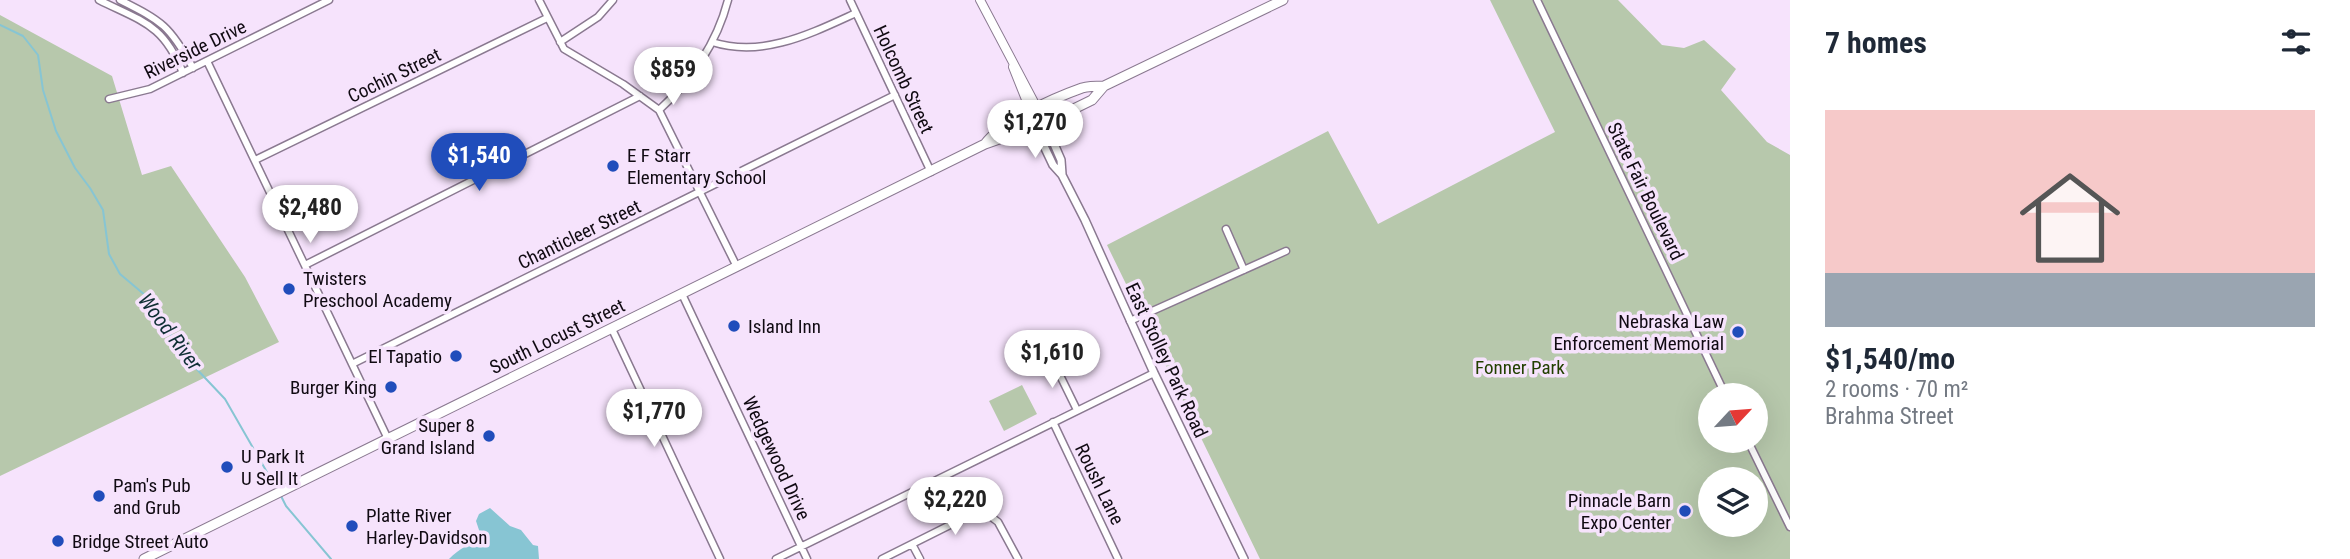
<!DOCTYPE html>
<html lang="en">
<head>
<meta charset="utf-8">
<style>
	:root { --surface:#fff; --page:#f2f2f3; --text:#1f2937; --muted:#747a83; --line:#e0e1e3; --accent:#204dbb }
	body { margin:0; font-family:"Roboto Condensed",sans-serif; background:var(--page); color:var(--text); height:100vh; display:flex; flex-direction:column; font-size:26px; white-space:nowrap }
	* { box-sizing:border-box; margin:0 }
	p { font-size:23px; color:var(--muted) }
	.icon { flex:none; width:38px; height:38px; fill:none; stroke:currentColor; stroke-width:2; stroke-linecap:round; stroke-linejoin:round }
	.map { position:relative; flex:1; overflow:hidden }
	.details { display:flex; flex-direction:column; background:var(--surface); width:560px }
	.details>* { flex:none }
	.needle { width:46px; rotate:64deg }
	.fabs { position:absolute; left:1698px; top:383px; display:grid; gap:14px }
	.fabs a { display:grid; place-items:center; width:70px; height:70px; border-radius:50%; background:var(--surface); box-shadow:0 7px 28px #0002; font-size:35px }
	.price { position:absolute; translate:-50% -60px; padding:0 16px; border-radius:24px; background:#fff; color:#222; font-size:23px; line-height:46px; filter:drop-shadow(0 2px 4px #0008) }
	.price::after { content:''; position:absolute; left:50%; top:42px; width:21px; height:16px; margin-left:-10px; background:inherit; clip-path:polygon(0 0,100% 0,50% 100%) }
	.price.active { background:var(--accent); color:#fff }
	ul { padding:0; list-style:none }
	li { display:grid; align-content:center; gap:14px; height:371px; padding:0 35px }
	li+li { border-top:2px solid var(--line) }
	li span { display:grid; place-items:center; height:217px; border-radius:0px; color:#555 }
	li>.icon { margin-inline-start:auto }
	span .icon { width:126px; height:126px; fill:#fffc; stroke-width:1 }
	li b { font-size:30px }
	h2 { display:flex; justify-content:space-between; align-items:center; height:84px; padding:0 35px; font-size:30px }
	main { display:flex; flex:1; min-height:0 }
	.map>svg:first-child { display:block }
	.green { fill:#b7c8ac; fill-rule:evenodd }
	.water { fill:#87c5d3 }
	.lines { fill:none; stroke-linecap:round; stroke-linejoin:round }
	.stream { stroke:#87c5d3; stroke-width:2 }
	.minor-casing { stroke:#8a7990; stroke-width:9 }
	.tertiary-casing { stroke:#8a7990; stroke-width:10 }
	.secondary-casing { stroke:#8a7990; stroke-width:10 }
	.primary-casing { stroke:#8a7990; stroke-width:11 }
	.minor { stroke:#fff; stroke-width:6 }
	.tertiary { stroke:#fff; stroke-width:7 }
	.secondary { stroke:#fff; stroke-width:8 }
	.primary { stroke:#fff; stroke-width:9 }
	.poi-dot { fill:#204dbb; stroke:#f6e3fc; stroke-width:2.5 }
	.labels { text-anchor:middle; stroke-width:7; stroke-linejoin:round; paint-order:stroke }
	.street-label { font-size:19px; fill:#100a12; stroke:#f6e3fc }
	.poi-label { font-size:19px; fill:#100a12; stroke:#f6e3fc; text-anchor:start }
	.park-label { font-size:19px; fill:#224000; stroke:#f6e3fc }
	.water-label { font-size:21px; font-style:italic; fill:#102f35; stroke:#f6e3fc }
</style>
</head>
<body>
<main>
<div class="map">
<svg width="1790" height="559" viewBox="0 0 1790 559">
	<rect width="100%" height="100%" fill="#f6e3fc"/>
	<path class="green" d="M1490,0H1618L1662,45L1684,48L1704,40L1736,69L1721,90L1767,142L1790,155V559H1260L1107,245L1328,131L1378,224L1555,132ZM1710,396H1755V441H1710ZM1710,480H1755V525H1710Z
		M0,15L112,76L142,175L171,166L245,277L279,342L0,476Z
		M1022,385L1037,414L1004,431L989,401Z"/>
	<path class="water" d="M490,508L510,526L521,530L533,545L538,546L539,559H449C459,548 472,545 480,533L476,521L479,514Z"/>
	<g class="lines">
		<path class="stream" d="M0,25L23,36L38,55L43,90L56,131L75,168L90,188L103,210L109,254L120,274L152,301L161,312L172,337L190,362L225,399L276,488
			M281,496L286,506L331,559"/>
		<g class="minor-casing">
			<path id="minor" d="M99,0C143,22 163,24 183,73
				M120,0C162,21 170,26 193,68
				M539,0L564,49L623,84L659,110L737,267
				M850,0L931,172
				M1537,0L1726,396
				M560,42L598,17L613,0
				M712,42C763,58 810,34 856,13
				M207,61L388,439
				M109,99L150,89L329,0
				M659,110C691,81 717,43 728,0
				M255,160L547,18
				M1226,229L1244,270
				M305,265L640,96
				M682,294L807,559
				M1130,321L1286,251
				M612,329L720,559
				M1051,357L1077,410
				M352,364L895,95
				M1053,422L1118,559
				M1748,441L1790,527
				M912,544L920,559
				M776,559L1154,373
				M882,559L972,514L986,513L998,522L1018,559"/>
		</g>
		<g class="tertiary-casing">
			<path id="tertiary" d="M1045,123L1061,160L1062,174
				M1035,127L1053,165L1062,175L1085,220L1154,373L1244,559"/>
		</g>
		<g class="secondary-casing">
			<path id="secondary" d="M980,0L1045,123
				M1013,67L1031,112L1035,127"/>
		</g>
		<g class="primary-casing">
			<path id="primary" d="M985,144C1002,121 1054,98 1082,88C1089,86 1097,86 1104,86L1283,0
				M144,559L985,144L1045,123L1092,100L1104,86"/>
		</g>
		<use href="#minor" class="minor"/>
		<use href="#tertiary" class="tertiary"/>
		<use href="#secondary" class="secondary"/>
		<use href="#primary" class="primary"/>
	</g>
	<g class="poi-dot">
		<circle cx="613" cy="166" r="7"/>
		<circle cx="289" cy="289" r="7"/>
		<circle cx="734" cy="326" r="7"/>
		<circle cx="1738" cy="332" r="7"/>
		<circle cx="456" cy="356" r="7"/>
		<circle cx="391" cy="387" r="7"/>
		<circle cx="489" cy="436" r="7"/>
		<circle cx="227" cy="467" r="7"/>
		<circle cx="99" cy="496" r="7"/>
		<circle cx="1685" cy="511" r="7"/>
		<circle cx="352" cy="526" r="7"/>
		<circle cx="58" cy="541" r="7"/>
	</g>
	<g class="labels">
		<g class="street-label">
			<text transform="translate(195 49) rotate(-26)" y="7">Riverside Drive</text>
			<text transform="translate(394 75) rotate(-26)" y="7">Cochin Street</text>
			<text transform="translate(904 79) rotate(65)" y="7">Holcomb Street</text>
			<text transform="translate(1646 191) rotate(64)" y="7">State Fair Boulevard</text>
			<text transform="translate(579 234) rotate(-26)" y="7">Chanticleer Street</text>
			<text transform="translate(557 336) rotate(-26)" y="7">South Locust Street</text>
			<text transform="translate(1167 360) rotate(65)" y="7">East Stolley Park Road</text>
			<text transform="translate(777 458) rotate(65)" y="7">Wedgewood Drive</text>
			<text transform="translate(1100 484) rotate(64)" y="7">Roush Lane</text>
		</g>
		<g class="poi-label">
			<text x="627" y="162">E F Starr<tspan x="627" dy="22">Elementary School</tspan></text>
			<text x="303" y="285">Twisters<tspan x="303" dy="22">Preschool Academy</tspan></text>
			<text x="1724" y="328" text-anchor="end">Nebraska Law<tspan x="1724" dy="22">Enforcement Memorial</tspan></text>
			<text x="748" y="333">Island Inn</text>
			<text x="442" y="363" text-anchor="end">El Tapatio</text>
			<text x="377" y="394" text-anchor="end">Burger King</text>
			<text x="475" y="432" text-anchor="end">Super 8<tspan x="475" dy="22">Grand Island</tspan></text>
			<text x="241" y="463">U Park It<tspan x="241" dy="22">U Sell It</tspan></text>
			<text x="113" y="492">Pam's Pub<tspan x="113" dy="22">and Grub</tspan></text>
			<text x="1671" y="507" text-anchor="end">Pinnacle Barn<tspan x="1671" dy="22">Expo Center</tspan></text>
			<text x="366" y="522">Platte River<tspan x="366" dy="22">Harley-Davidson</tspan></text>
			<text x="72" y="548">Bridge Street Auto</text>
		</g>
		<g class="park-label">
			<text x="1520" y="374">Fonner Park</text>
		</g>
		<g class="water-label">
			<text transform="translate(170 332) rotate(53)" y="7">Wood River</text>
		</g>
	</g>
</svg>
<div class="fabs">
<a><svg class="needle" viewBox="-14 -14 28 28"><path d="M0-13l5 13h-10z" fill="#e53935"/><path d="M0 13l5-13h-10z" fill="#747a83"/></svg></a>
<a><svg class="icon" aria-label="layers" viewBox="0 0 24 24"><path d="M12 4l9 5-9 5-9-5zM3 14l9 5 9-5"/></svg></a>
</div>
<b class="price" style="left:673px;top:107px">$859</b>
<b class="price" style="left:1035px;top:160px">$1,270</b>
<b class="price active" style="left:479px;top:193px">$1,540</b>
<b class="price" style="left:310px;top:245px">$2,480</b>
<b class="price" style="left:1052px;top:390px">$1,610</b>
<b class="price" style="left:654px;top:449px">$1,770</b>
<b class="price" style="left:955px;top:537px">$2,220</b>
</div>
<section class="details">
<h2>7 homes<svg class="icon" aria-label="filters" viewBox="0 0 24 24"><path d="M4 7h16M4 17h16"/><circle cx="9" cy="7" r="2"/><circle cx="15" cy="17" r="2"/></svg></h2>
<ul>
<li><span style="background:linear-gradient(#f6c9c9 75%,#9aa5b1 0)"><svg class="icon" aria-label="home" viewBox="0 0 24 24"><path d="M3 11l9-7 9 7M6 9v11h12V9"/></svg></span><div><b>$1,540/mo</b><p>2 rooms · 70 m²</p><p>Brahma Street</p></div></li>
</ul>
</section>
</main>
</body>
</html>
